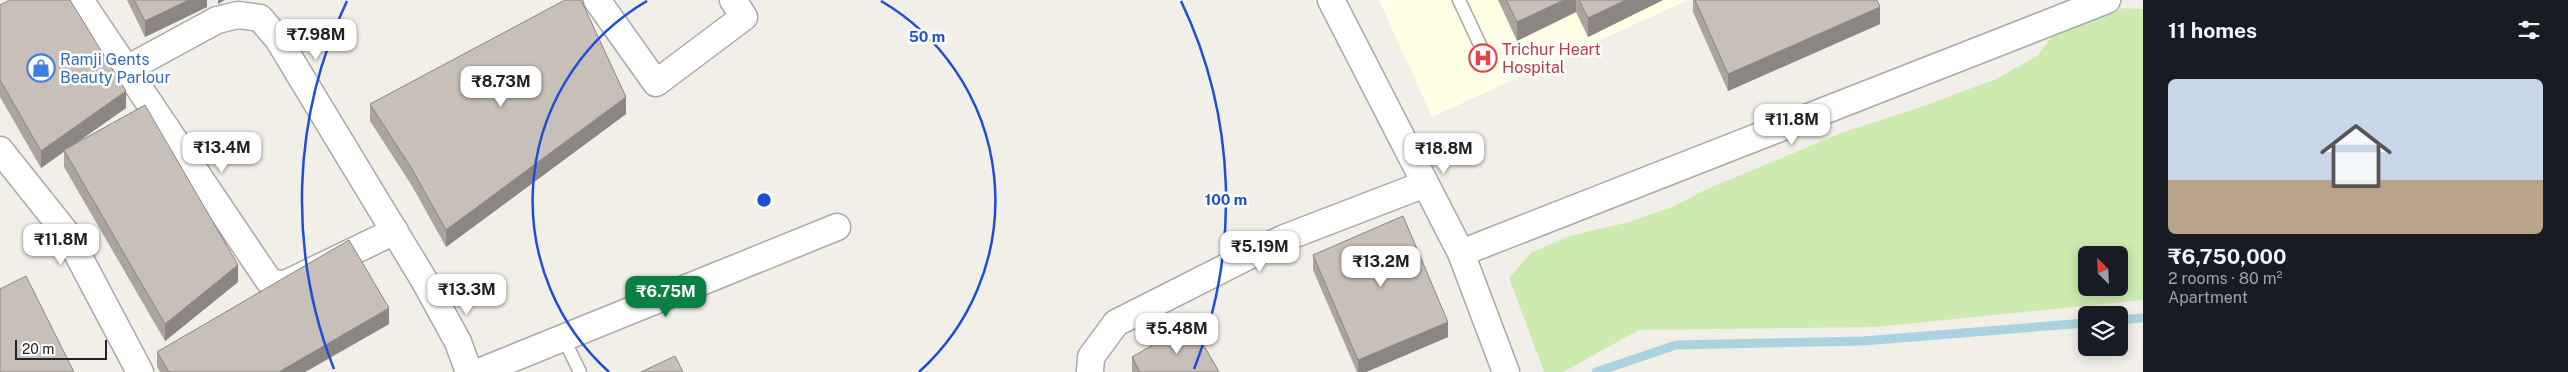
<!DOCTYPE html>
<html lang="en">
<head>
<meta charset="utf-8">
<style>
	:root { --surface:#171b24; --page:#242831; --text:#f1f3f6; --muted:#9ea1a6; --line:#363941; --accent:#0b8043 }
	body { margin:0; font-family:"Public Sans",sans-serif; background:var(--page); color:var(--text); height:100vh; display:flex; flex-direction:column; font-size:19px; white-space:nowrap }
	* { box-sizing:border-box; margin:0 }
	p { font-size:16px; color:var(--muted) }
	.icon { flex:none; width:28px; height:28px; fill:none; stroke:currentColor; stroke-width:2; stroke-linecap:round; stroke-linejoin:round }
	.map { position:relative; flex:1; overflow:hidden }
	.panel { display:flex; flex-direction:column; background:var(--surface); width:425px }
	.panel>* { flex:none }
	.needle { width:32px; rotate:336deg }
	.tools { position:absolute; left:2078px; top:246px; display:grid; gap:10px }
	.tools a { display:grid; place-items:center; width:50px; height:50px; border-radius:8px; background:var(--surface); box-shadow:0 2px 12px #0003; font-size:25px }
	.scale { position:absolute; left:15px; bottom:12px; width:92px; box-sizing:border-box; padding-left:5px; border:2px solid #222; border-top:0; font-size:14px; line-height:18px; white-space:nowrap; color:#222; -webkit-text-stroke:4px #fff; paint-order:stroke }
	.price { position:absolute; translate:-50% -42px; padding:0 11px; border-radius:10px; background:#fff; color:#222; font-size:16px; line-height:32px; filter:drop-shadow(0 1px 2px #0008) }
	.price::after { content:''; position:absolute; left:50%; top:30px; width:15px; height:11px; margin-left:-8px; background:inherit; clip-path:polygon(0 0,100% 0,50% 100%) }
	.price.active { background:var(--accent); color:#fff }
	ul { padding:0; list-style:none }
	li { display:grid; align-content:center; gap:10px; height:265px; padding:0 25px }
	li+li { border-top:1px solid var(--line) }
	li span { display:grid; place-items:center; height:155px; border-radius:8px; color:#555 }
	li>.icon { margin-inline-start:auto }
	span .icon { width:90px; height:90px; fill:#fffc; stroke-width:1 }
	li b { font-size:21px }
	h2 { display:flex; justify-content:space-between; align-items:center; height:60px; padding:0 25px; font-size:21px }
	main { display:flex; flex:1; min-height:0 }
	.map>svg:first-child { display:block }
	.education { fill:#ffffe5 }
	.grass { fill:#cdebb0; fill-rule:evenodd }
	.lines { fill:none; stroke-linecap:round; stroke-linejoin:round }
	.stream { stroke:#aad3df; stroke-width:9 }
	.service-casing { stroke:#a9a9a9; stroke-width:15 }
	.minor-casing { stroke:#a9a9a9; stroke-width:29 }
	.service { stroke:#fff; stroke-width:12 }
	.minor { stroke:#fff; stroke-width:26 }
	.wall { fill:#aba49e }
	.shaded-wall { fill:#8b8681 }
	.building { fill:#c7bfb8; stroke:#8b8681 }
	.ring { fill:none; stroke:#1d4ed8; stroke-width:2.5 }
	.labels { text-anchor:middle; stroke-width:5; stroke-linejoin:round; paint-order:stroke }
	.health-label { font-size:16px; fill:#be3a42; stroke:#fff; text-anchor:start }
	.shop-label { font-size:16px; fill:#366cbe; stroke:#fff; text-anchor:start }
	.centre { fill:#1d4ed8; stroke:#fff; stroke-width:2.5 }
	.ring-label { font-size:15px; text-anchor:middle; font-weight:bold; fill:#1d4ed8; stroke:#fff; stroke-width:5; stroke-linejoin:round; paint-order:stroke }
</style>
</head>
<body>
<main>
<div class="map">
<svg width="2143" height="372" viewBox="0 0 2143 372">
	<rect width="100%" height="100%" fill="#f2efe9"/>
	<path class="education" d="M1379,0H1688L1432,117Z"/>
	<path class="grass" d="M2123,8L2143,9V300L1876,327L1639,330L1563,372H1544L1509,278L1531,253L1569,236L1629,222L1672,207L1705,190L1841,133L1921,107L1996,79L2037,56L2054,34ZM2086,255H2119V288H2086Z"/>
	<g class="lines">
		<path class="stream" d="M2119,320L2143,318
			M1596,372L1676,345L1863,341L2086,323"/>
		<g class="service-casing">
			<path id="service" d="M1459,0L1482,49
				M563,337L580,372"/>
		</g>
		<g class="minor-casing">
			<path id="minor" d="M80,0L269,281L283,285L395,231
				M597,0L656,83L744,17L733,0
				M1331,0L1461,253L1506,372
				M127,69L217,20L238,15L260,18L278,39L424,280L458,342L469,372
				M0,150L67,234L140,372
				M1461,253L2107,0
				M479,372L837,227
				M1090,372L1091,357L1116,323L1282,239L1425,184"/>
		</g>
		<use href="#service" class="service"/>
		<use href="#minor" class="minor"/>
	</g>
	<path class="wall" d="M127,0H207V7L145,37Z
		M1498,0H1663L1588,37L1576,12L1517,41Z
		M1693,0H1877L1880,24L1728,91L1693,12Z
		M0,5L126,108L71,146L238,282L165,341L64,167V151L41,168L0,97Z
		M370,104L626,114L446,247L412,186L370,121Z
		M1313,255L1448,337L1366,372H1357L1313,270Z
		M389,324L305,372H160L157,367V352Z
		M1132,357L1219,372H1132Z"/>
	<path class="shaded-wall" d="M189,0H207V7L145,37V21Z
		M218,0H225L218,4Z
		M1564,0H1576V12L1517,41V22Z
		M1626,0H1663L1588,37V18Z
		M1880,7V24L1728,91V74Z
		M126,91V108L41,168V151Z
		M626,97V114L446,247V230Z
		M238,265V282L165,341V324Z
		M389,308V324L305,372H279Z
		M1448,322V337L1366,372H1358V360Z"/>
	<path class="building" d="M10,0H70L126,91L41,151L0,80V5Z
		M134,0H189L145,21Z
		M565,0H581L626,97L446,230L412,169L370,104Z
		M1506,0H1564L1517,22Z
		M1579,0H1626L1588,18Z
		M1695,0H1877L1880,7L1728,74Z
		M145,105L238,265L165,324L64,150Z
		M1403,216L1448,322L1358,360L1313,255Z
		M349,240L389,308L279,372H169L157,352Z
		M26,276L74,372H0V289Z
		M1191,323L1219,372H1140L1132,357Z
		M675,356L683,372H641Z"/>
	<g class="ring">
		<path d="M609 372A231 231 0 0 1 647 1M881 1A231 231 0 0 1 919 372"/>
		<path d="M334 369A462 462 0 0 1 347 1M1181 1A462 462 0 0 1 1194 369"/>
	</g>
	<defs>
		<g id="hospital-ring" transform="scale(1.4375)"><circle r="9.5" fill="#fff" stroke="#e0444e" stroke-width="1.5"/><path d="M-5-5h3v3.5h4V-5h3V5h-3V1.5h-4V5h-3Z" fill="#e0444e"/></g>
		<g id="shop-ring" transform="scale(1.4375)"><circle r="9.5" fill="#fff" stroke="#3f7fe0" stroke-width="1.5"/><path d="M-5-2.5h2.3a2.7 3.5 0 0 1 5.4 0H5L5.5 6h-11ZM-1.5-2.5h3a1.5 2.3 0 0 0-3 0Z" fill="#3f7fe0"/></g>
	</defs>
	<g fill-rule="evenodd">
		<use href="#hospital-ring" x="1483" y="58"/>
		<use href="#shop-ring" x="41" y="68"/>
	</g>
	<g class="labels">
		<g class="health-label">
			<text x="1502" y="55">Trichur Heart<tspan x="1502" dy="18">Hospital</tspan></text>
		</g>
		<g class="shop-label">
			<text x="60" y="65">Ramji Gents<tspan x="60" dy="18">Beauty Parlour</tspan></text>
		</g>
	</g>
	<circle cx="764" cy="200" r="8" class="centre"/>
	<g class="ring-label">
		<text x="927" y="42">50 m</text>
		<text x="1226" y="205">100 m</text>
	</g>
</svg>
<div class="tools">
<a><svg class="needle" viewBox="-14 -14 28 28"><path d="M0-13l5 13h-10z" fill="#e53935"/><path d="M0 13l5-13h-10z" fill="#9ea1a6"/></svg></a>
<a><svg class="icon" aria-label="layers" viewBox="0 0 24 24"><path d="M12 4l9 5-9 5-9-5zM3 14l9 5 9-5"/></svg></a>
</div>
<div class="scale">20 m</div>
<b class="price" style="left:316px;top:61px">₹7.98M</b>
<b class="price" style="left:501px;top:108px">₹8.73M</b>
<b class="price" style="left:1792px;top:146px">₹11.8M</b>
<b class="price" style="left:222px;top:174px">₹13.4M</b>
<b class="price" style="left:1444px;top:175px">₹18.8M</b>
<b class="price" style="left:61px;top:266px">₹11.8M</b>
<b class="price" style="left:1260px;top:273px">₹5.19M</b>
<b class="price" style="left:1381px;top:288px">₹13.2M</b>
<b class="price" style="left:467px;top:316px">₹13.3M</b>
<b class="price active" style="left:666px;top:318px">₹6.75M</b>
<b class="price" style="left:1177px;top:355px">₹5.48M</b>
</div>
<section class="panel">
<h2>11 homes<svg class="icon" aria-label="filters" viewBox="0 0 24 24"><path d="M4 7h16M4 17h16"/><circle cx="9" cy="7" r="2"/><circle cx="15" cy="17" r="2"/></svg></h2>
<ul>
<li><span style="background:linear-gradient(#c9d6e8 65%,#b9a48a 0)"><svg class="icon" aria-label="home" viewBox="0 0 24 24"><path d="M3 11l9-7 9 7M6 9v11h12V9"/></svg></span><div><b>₹6,750,000</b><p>2 rooms · 80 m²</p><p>Apartment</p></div></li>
</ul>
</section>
</main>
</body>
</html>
